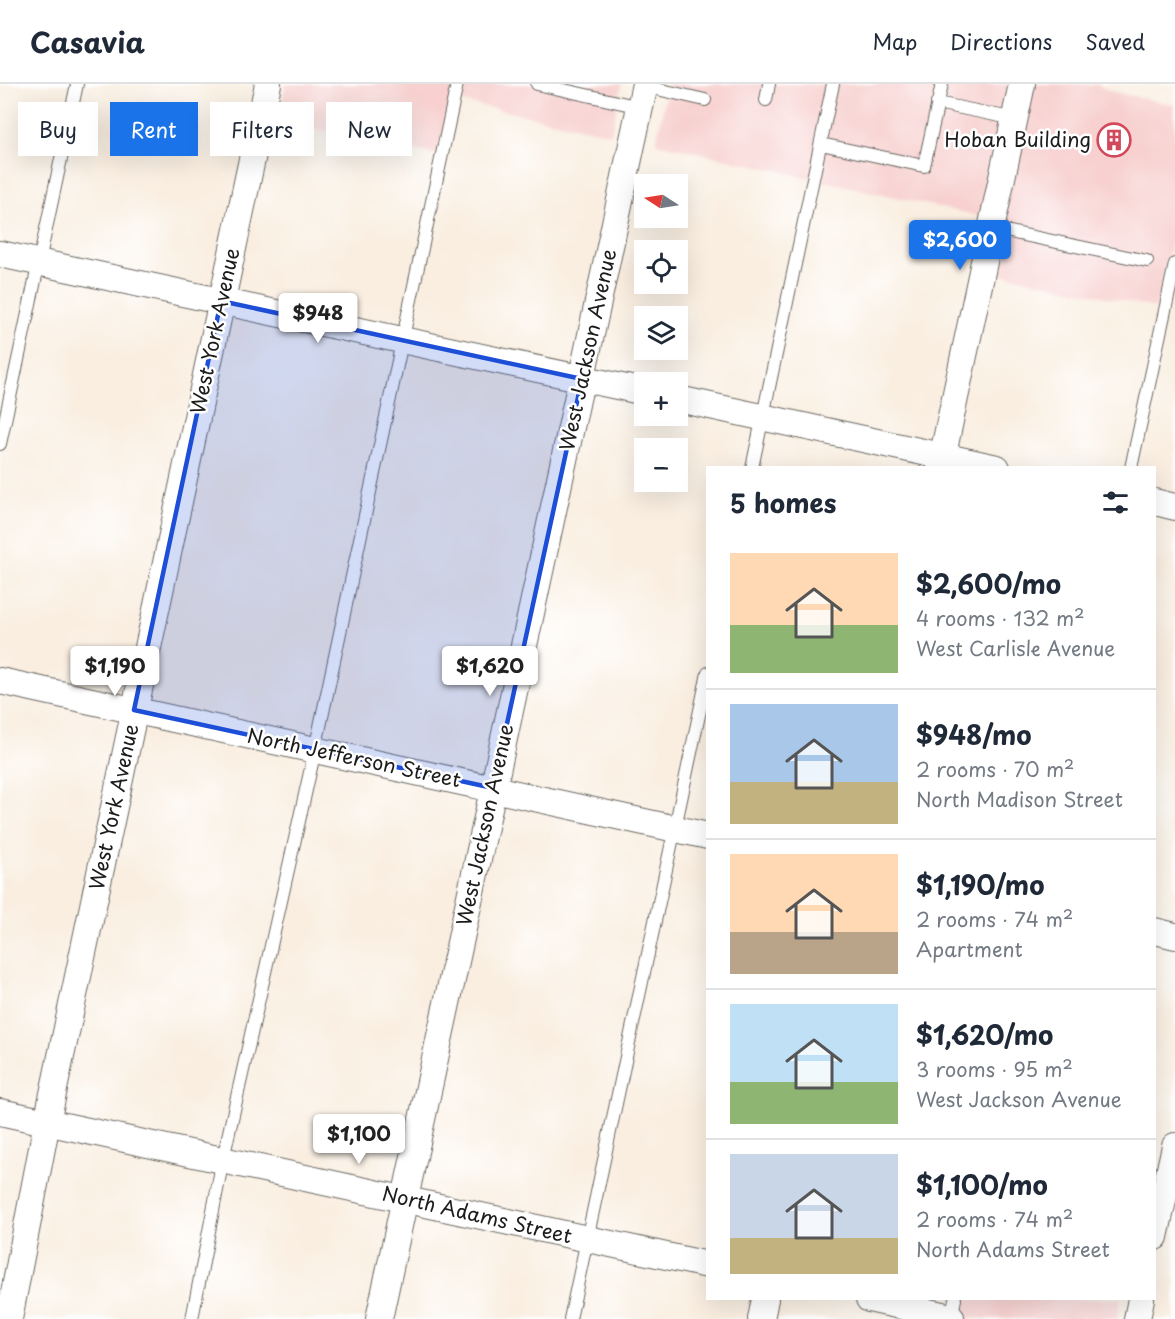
<!DOCTYPE html>
<html lang="en">
<head>
<meta charset="utf-8">
<style>
	:root { --surface:#fff; --page:#f6f6f7; --text:#1f2937; --muted:#747a83; --line:#e0e1e3; --accent:#1a73e8 }
	body { margin:0; font-family:"Playpen Sans",sans-serif; background:var(--page); color:var(--text); height:100vh; display:flex; flex-direction:column; font-size:22px; white-space:nowrap }
	* { box-sizing:border-box; margin:0 }
	p { font-size:20px; color:var(--muted) }
	.icon { flex:none; width:33px; height:33px; fill:none; stroke:currentColor; stroke-width:2; stroke-linecap:round; stroke-linejoin:round }
	.map { position:relative; flex:1; overflow:hidden }
	.sheet { position:absolute; left:706px; top:382px; width:450px; height:834px; display:flex; flex-direction:column; background:var(--surface); border-radius:0px; box-shadow:0 6px 24px #0002 }
	.sheet>* { flex:none }
	.top-card { position:absolute; left:18px; top:18px; width:570px; height:54px; display:flex; gap:12px }
	.needle { width:39px; rotate:282deg }
	.controls { position:absolute; left:634px; top:90px; display:grid; gap:12px }
	.controls a { display:grid; place-items:center; width:54px; height:54px; border-radius:0px; background:var(--surface); box-shadow:0 6px 24px #0002; font-size:30px }
	.price { position:absolute; translate:-50% -51px; padding:0 14px; border-radius:6px; background:#fff; color:#222; font-size:20px; line-height:39px; filter:drop-shadow(0 2px 3px #0008) }
	.price::after { content:''; position:absolute; left:50%; top:36px; width:18px; height:14px; margin-left:-9px; background:inherit; clip-path:polygon(0 0,100% 0,50% 100%) }
	.price.selected { background:var(--accent); color:#fff }
	ul { padding:0; list-style:none }
	li { display:flex; align-items:center; gap:18px; height:150px; padding:0 24px }
	li+li { border-top:2px solid var(--line) }
	li span { display:grid; place-items:center; flex:none; width:168px; height:120px; border-radius:0px; color:#555 }
	li>.icon { margin-inline-start:auto }
	span .icon { width:72px; height:72px; fill:#fffc; stroke-width:1 }
	li b { font-size:26px }
	h2 { display:flex; justify-content:space-between; align-items:center; height:72px; padding:0 24px; font-size:26px }
	.pill { padding:0 21px; border-radius:0px; background:var(--surface); box-shadow:0 6px 24px #0002; font-size:21px; line-height:54px }
	.pill.selected { background:var(--accent); color:#fff }
	header { display:flex; align-items:center; gap:36px; box-sizing:border-box; height:84px; padding:0 30px; background:var(--surface); border-bottom:2px solid var(--line) }
	header strong { font-size:28px }
	nav { display:flex; gap:33px; margin-inline-start:auto; font-size:21px }
	.map>svg:first-child { display:block }
	.built { fill:#f7d0cf }
	.lines { fill:none; stroke-linecap:round; stroke-linejoin:round }
	.lane-casing { stroke:#696661; stroke-width:14 }
	.street-casing { stroke:#696661; stroke-width:28 }
	.lane { stroke:#fff; stroke-width:12 }
	.street { stroke:#fff; stroke-width:26 }
	.marked { fill:#1d4ed8; fill-opacity:0.2; stroke:#1d4ed8; stroke-width:4.5; stroke-linejoin:round }
	.labels { text-anchor:middle; stroke-width:5; stroke-linejoin:round; paint-order:stroke }
	.poi-label { font-size:20px; fill:#1c1c1c; stroke:#fff; text-anchor:end }
	.street-label { font-size:20px; fill:#1c1c1c; stroke:#fff }
</style>
</head>
<body>
<header>
<strong>Casavia</strong>
<nav><a>Map</a><a>Directions</a><a>Saved</a></nav>
</header>
<div class="map">
<svg width="1175" height="1235" viewBox="0 0 1175 1235">
	<rect width="100%" height="100%" fill="#fff"/>
	<filter id="ink" filterUnits="userSpaceOnUse"><feTurbulence type="fractalNoise" baseFrequency=".0167" numOctaves="2"/><feDisplacementMap in="SourceGraphic" scale="12" xChannelSelector="R" yChannelSelector="G"/><feConvolveMatrix kernelMatrix="1 2 1 2 8 2 1 2 1" color-interpolation-filters="sRGB"/></filter>
	<filter id="wash" filterUnits="userSpaceOnUse"><feTurbulence type="fractalNoise" baseFrequency=".008" numOctaves="4" result="noise"/><feDisplacementMap in="SourceGraphic" scale="24" xChannelSelector="R" yChannelSelector="G"/><feGaussianBlur stdDeviation="1.35" result="paint"/><feColorMatrix in="noise" values="0 0 0 0 0 0 0 0 0 0 0 0 0 0 0 0 0 1.4 0 .05"/><feComposite in="paint" operator="in"/></filter>
	<g filter="url(#wash)">
		<rect width="100%" height="100%" fill="#f9eee0"/>
		<path class="built" d="M286,0H622L611,50L459,17L447,73L279,37Z
			M668,0H1096L1109,7L1175,21V141L1156,224L1002,190L1013,140L656,59Z
			M961,1215H1121L1117,1235H957Z"/>
	</g>
	<g filter="url(#ink)">
		<g class="lines">
			<g class="lane-casing">
				<path id="lane" d="M537,0L640,23
					M644,2L705,16
					M766,16L769,0
					M937,19L1015,35
					M821,60L924,82L942,0
					M991,144L1147,177
					M0,360L77,0
					M752,384L833,0
					M1131,384L1175,180
					M192,1235L223,1075L315,666L457,0
					M570,1235L708,589
					M951,1235L955,1215"/>
			</g>
			<g class="street-casing">
				<path id="street" d="M0,170L645,308
					M678,315L997,384
					M940,384L1022,0
					M1155,418L1175,423
					M0,597L708,752
					M1155,847L1175,852
					M0,1028L708,1181
					M1155,1153L1175,1062
					M869,1215L951,1233
					M9,1235L47,1038L268,0
					M379,1235L645,0
					M761,1235L765,1215
					M1137,1235L1141,1215"/>
			</g>
			<use href="#lane" class="lane"/>
			<use href="#street" class="street"/>
		</g>
	</g>
	<path class="marked" d="M221,217L582,295L493,704L134,626Z"/>
	<defs>
		<g id="building-ring" transform="scale(1.725)"><circle r="9.5" fill="#fff" stroke="#d1495b" stroke-width="1.5"/><path d="M-4-6H4V6H1V3H-1V6H-4ZM-2.5-4.3h1.7v1.8h-1.7ZM.8-4.3h1.7v1.8H.8ZM-2.5-1h1.7V.8h-1.7ZM.8-1h1.7V.8H.8Z" fill="#d1495b"/></g>
	</defs>
	<g fill-rule="evenodd">
		<use href="#building-ring" x="1114" y="56"/>
	</g>
	<g class="labels">
		<g class="poi-label">
			<text x="1091" y="63">Hoban Building</text>
		</g>
		<g class="street-label">
			<text transform="translate(215 247) rotate(-78)" y="7">West York Avenue</text>
			<text transform="translate(588 266) rotate(-78)" y="7">West Jackson Avenue</text>
			<text transform="translate(354 674) rotate(12)" y="7">North Jefferson Street</text>
			<text transform="translate(114 723) rotate(-78)" y="7">West York Avenue</text>
			<text transform="translate(485 741) rotate(-78)" y="7">West Jackson Avenue</text>
			<text transform="translate(477 1131) rotate(13)" y="7">North Adams Street</text>
		</g>
	</g>
</svg>
<div class="controls">
<a><svg class="needle" viewBox="-14 -14 28 28"><path d="M0-13l5 13h-10z" fill="#e53935"/><path d="M0 13l5-13h-10z" fill="#747a83"/></svg></a>
<a><svg class="icon" aria-label="locate" viewBox="0 0 24 24"><circle cx="12" cy="12" r="6"/><path d="M12 2v4M12 18v4M2 12h4M18 12h4"/></svg></a>
<a><svg class="icon" aria-label="layers" viewBox="0 0 24 24"><path d="M12 4l9 5-9 5-9-5zM3 14l9 5 9-5"/></svg></a>
<a>+</a>
<a>−</a>
</div>
<b class="price selected" style="left:960px;top:187px">$2,600</b>
<b class="price" style="left:318px;top:260px">$948</b>
<b class="price" style="left:115px;top:613px">$1,190</b>
<b class="price" style="left:490px;top:613px">$1,620</b>
<b class="price" style="left:359px;top:1081px">$1,100</b>
<div class="top-card">
<a class="pill">Buy</a>
<a class="pill selected">Rent</a>
<a class="pill">Filters</a>
<a class="pill">New</a>
</div>
<section class="sheet">
<h2>5 homes<svg class="icon" aria-label="filters" viewBox="0 0 24 24"><path d="M4 7h16M4 17h16"/><circle cx="9" cy="7" r="2"/><circle cx="15" cy="17" r="2"/></svg></h2>
<ul>
<li><span style="background:linear-gradient(#ffd9b3 60%,#8fb573 0)"><svg class="icon" aria-label="home" viewBox="0 0 24 24"><path d="M3 11l9-7 9 7M6 9v11h12V9"/></svg></span><div><b>$2,600/mo</b><p>4 rooms · 132 m²</p><p>West Carlisle Avenue</p></div></li>
<li><span style="background:linear-gradient(#a9c7e8 65%,#c2b280 0)"><svg class="icon" aria-label="home" viewBox="0 0 24 24"><path d="M3 11l9-7 9 7M6 9v11h12V9"/></svg></span><div><b>$948/mo</b><p>2 rooms · 70 m²</p><p>North Madison Street</p></div></li>
<li><span style="background:linear-gradient(#ffd9b3 65%,#b9a48a 0)"><svg class="icon" aria-label="home" viewBox="0 0 24 24"><path d="M3 11l9-7 9 7M6 9v11h12V9"/></svg></span><div><b>$1,190/mo</b><p>2 rooms · 74 m²</p><p>Apartment</p></div></li>
<li><span style="background:linear-gradient(#bfe0f5 65%,#8fb573 0)"><svg class="icon" aria-label="home" viewBox="0 0 24 24"><path d="M3 11l9-7 9 7M6 9v11h12V9"/></svg></span><div><b>$1,620/mo</b><p>3 rooms · 95 m²</p><p>West Jackson Avenue</p></div></li>
<li><span style="background:linear-gradient(#c9d6e8 70%,#c2b280 0)"><svg class="icon" aria-label="home" viewBox="0 0 24 24"><path d="M3 11l9-7 9 7M6 9v11h12V9"/></svg></span><div><b>$1,100/mo</b><p>2 rooms · 74 m²</p><p>North Adams Street</p></div></li>
</ul>
</section>
</div>
</body>
</html>
